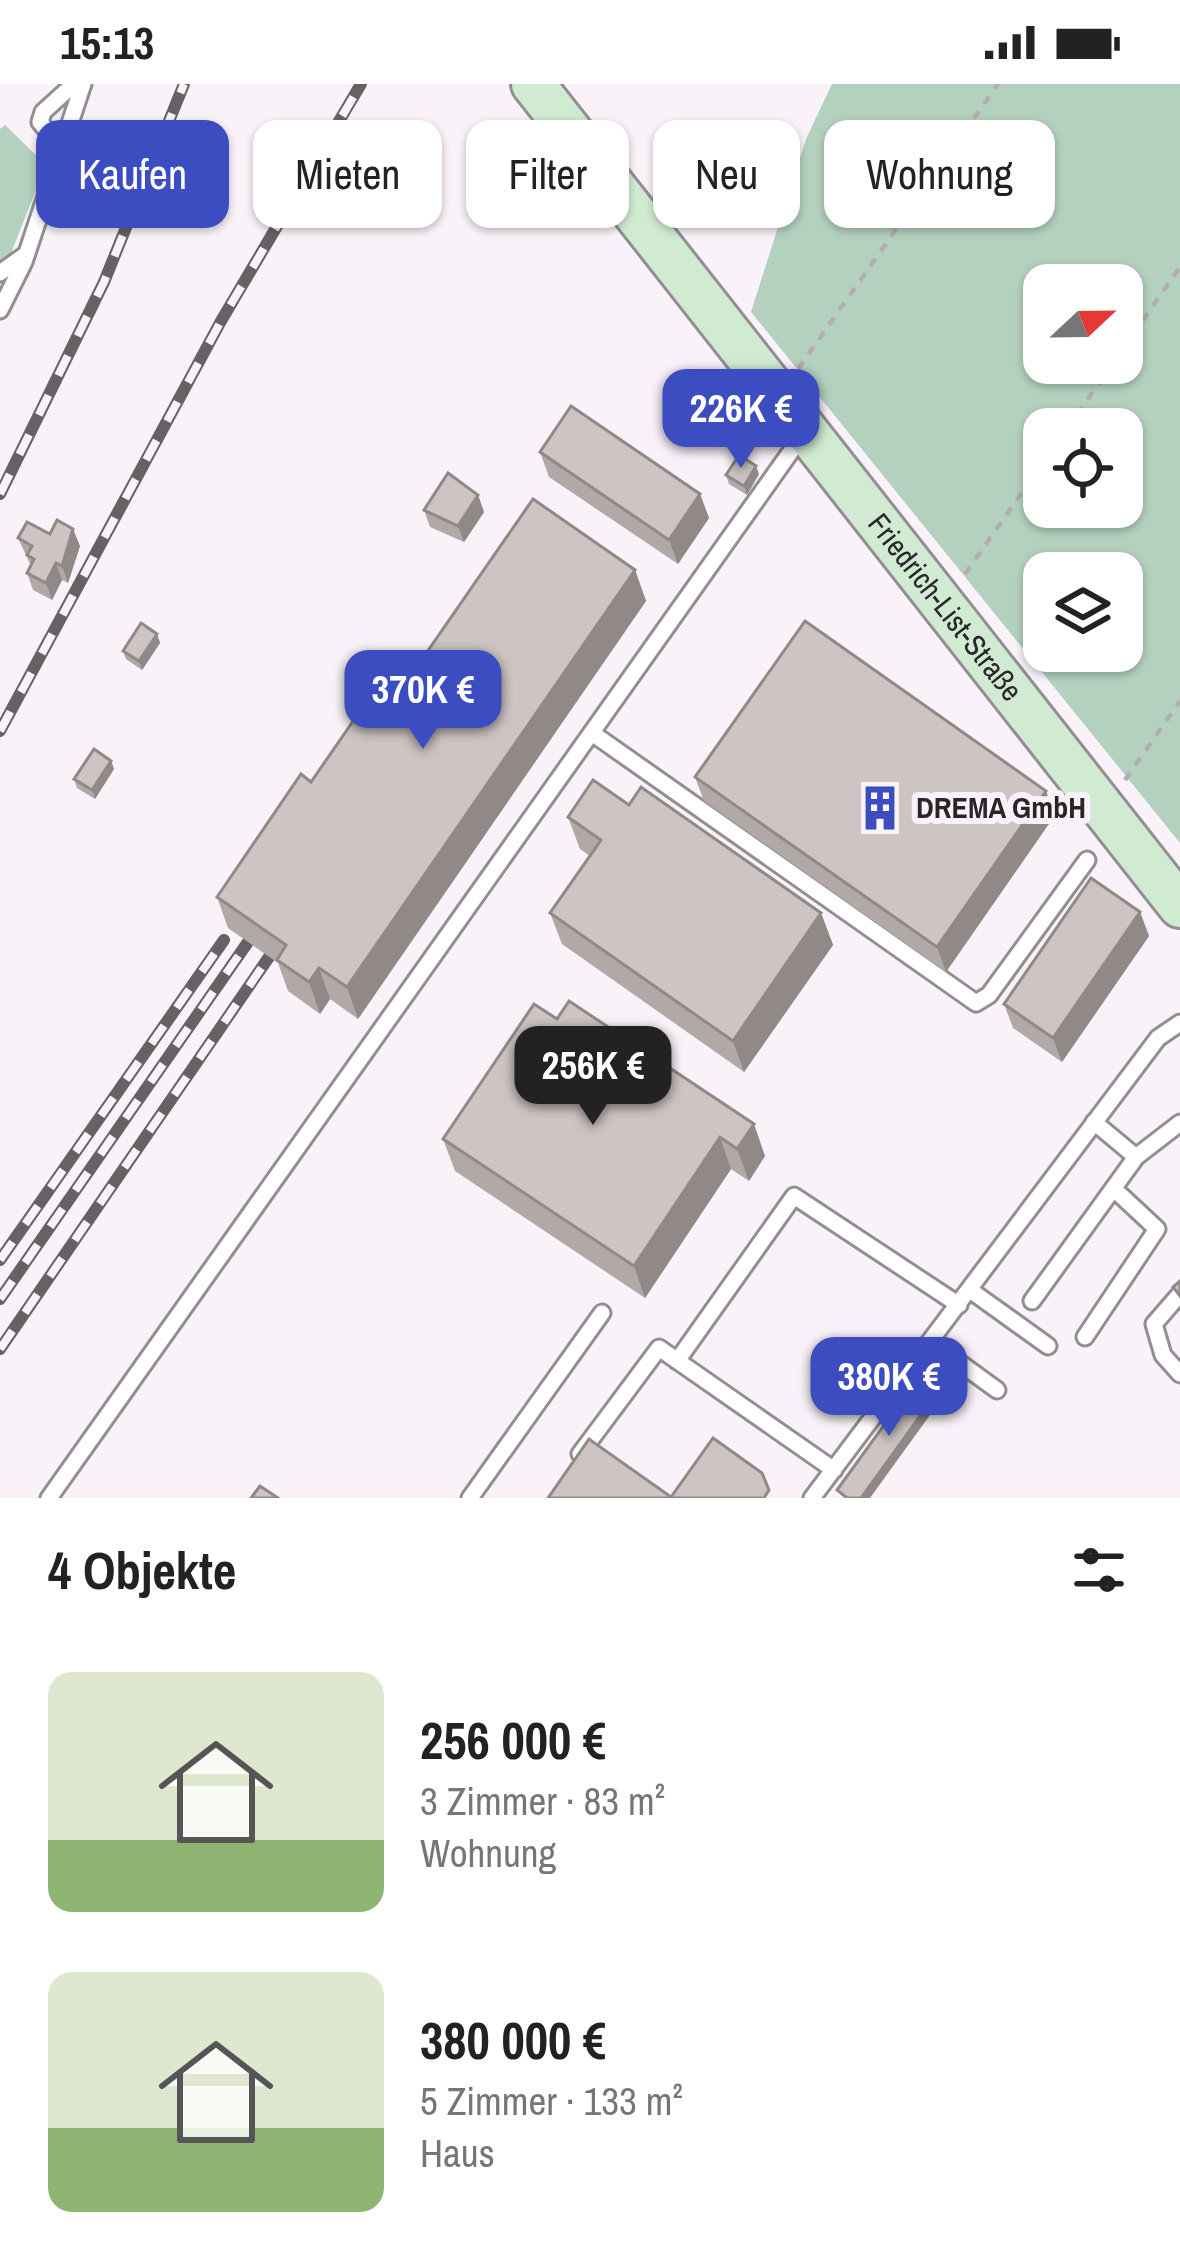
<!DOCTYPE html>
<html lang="de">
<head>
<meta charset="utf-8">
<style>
	:root { --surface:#fff; --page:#f6f6f6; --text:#222; --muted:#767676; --accent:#3b4dc0 }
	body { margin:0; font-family:"Archivo Narrow",sans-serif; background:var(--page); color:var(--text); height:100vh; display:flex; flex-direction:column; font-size:45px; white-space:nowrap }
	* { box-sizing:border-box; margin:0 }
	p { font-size:39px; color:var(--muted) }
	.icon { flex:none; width:66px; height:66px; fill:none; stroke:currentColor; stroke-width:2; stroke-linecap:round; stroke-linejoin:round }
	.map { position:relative; height:1414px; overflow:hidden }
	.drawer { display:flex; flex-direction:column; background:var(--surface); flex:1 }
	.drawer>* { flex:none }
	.guide { position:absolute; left:36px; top:36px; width:1110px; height:108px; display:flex; gap:24px }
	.needle { width:78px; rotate:68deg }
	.buttons { position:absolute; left:1023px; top:180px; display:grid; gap:24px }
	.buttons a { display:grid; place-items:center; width:120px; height:120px; border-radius:24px; background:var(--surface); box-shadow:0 3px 9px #0004; font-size:60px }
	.price { position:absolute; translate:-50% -102px; padding:0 27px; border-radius:24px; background:var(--accent); color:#fff; font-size:39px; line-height:78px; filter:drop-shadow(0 3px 6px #0008) }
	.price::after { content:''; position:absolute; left:50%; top:72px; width:36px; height:27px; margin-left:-18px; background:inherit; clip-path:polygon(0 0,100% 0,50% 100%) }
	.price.active { background:#222; color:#fff }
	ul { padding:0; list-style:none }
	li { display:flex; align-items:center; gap:36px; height:300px; padding:0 48px }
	li span { display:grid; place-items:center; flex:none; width:336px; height:240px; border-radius:24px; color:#555 }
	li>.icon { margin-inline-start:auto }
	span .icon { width:144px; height:144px; fill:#fffc; stroke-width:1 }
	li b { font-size:51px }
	h2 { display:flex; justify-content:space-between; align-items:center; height:144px; padding:0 48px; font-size:51px }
	.chip { padding:0 42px; border-radius:24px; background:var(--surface); box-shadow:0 3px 9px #0004; font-size:42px; line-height:108px }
	.chip.active { background:var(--accent); color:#fff }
	.status { display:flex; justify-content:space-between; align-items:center; height:84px; padding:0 60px; background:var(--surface); direction:ltr }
	.status svg { height:33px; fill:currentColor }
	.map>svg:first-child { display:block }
	.green { fill:#b4d1bf; fill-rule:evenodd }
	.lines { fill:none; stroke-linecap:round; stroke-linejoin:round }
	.lane-casing { stroke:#938e93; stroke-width:21 }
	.secondary-casing { stroke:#938e93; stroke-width:48 }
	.path { stroke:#b2adb1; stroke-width:4.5; stroke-dasharray:9 9; stroke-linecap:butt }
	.lane { stroke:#fff; stroke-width:15 }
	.secondary { stroke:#d0ebd2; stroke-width:42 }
	.rail-casing { stroke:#656164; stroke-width:12 }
	.rail { stroke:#f9f2f8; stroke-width:8; stroke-dasharray:22; stroke-linecap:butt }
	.wall { fill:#b0a9a8 }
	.shaded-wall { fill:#908988 }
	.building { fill:#cdc4c3; stroke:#908988; stroke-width:3 }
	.labels { text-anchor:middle; stroke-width:12; stroke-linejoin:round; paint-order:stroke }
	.street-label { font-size:30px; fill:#282628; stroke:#f9f2f8 }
	.poi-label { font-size:30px; font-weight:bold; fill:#282628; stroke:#f9f2f8; text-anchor:start }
</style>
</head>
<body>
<div class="status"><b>15:13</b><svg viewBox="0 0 49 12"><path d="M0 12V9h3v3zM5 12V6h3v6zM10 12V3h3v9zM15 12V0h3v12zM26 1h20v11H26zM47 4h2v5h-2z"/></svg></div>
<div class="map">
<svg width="1180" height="1414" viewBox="0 0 1180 1414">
	<rect width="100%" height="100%" fill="#f9f2f8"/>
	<path class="green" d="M832,0H1180V759L751,228L806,55ZM1044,201H1122V279H1044ZM1044,345H1122V423H1044ZM1044,489H1122V567H1044Z
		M5,41L46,81L0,197V45Z"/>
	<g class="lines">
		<g class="lane-casing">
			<path id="lane" d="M62,65L40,38L43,28L74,0
				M0,189L25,171
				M0,226L24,178L83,0
				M592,649L976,919L989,911L1087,776
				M1094,1038L1136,1073L1180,1039
				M970,1206L1048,1262
				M1180,1210L1154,1240L1163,1271L1180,1290
				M1032,1217L1136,1073
				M1085,1253L1157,1145L1114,1105
				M931,1258L997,1306
				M677,1277L794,1112L959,1221
				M580,1370L659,1264L834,1386
				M49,1414L804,349
				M470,1414L602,1229
				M812,1414L1158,954L1180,939"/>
		</g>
		<g class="secondary-casing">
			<g id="secondary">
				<path id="s1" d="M533,0L1180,822"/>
			</g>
		</g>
		<path class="path" d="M1122,266L1180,183
			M798,285L998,0
			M1067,345L1113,279
			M965,490L1044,377
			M1125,696L1180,617"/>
		<use href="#lane" class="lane"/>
		<use href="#secondary" class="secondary"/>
		<g class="rail-casing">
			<path id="rail" d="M0,410L104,198L184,0
				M0,647L221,237L361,0
				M0,1176L224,856
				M0,1215L248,858
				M0,1265L269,873"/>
		</g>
		<use href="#rail" class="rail"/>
	</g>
	<path class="wall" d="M730,92L760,109L752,118L733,100Z
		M540,368L700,410L709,434L678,480L549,393Z
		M759,390L747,411L729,400L726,391Z
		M478,411L484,428L464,458L430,443L424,426Z
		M50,450L80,462L68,499L62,496L52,516L33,506L27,489L31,482L18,454Z
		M635,486L646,517L358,935L330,915L320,930L288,907L278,879L228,844L217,813L311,698L411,591Z
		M157,550L160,559L142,586L126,575L123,567Z
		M111,677L114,685L95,715L77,704L74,695Z
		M695,693L1055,731L946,888L704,717Z
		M629,721L821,829L833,861L744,988L562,860L550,829L590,772L580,765L568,733Z
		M1140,828L1149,852L1062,978L1013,944L1004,920Z
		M557,935L765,1072L749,1097L731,1085L645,1214L455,1087L443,1055Z"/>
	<path class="shaded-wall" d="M757,101L760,109L752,118L749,110Z
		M756,382L759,390L747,411L744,402Z
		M700,410L709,434L678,480L669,456Z
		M478,411L484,428L464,458L458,442Z
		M73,445L80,462L68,499L62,482Z
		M56,479L62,496L52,516L46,499Z
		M635,486L646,517L358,935L347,903Z
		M157,550L160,559L142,586L139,577Z
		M111,677L114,685L95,715L92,706Z
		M1046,707L1055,731L946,888L937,863Z
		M1140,828L1149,852L1062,978L1053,954Z
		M821,829L833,861L744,988L733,957Z
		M319,884L330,915L320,930L309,898Z
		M754,1040L765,1072L749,1097L737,1065Z
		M720,1053L731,1085L645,1214L634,1182Z
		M940,1304L943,1313L870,1414H861Z"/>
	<path class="building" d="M738,83L757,101L749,110L730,92Z
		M571,322L700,410L669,456L540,368Z
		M739,371L756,382L744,402L726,391Z
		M448,389L478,411L458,442L424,426Z
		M533,415L635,486L347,903L319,884L309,898L277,876L286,861L217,813L301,690L311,698L394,578L411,591Z
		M57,436L73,445L62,482L56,479L46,499L27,489L34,475L27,471L32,462L18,454L27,438L50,450Z
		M805,537L1046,707L937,863L695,693Z
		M141,539L157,550L139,577L123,567Z
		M94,665L111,677L92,706L74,695Z
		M593,696L629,721L641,703L821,829L733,957L550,829L601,756L568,733Z
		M1091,794L1140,828L1053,954L1004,920Z
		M569,917L754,1040L737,1065L720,1053L634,1182L443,1055L534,920L557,935Z
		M1180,1197V1212L1173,1203Z
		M921,1290L940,1304L861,1414H847L837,1406Z
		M713,1354L762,1389L769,1406L764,1414H548L589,1355L671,1413Z
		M260,1402L278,1414H251Z"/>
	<defs>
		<g id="building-bare" transform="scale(3.6)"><path d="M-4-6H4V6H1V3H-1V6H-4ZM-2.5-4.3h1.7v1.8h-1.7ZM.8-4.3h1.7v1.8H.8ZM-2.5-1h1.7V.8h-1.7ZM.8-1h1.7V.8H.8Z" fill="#3b4dc0" stroke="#f9f2f8" stroke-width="2.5" paint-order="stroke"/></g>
	</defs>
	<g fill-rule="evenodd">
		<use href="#building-bare" x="880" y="724"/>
	</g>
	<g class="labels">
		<g class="street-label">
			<text dy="10" stroke="none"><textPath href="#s1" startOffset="666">Friedrich-List-Straße</textPath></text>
		</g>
		<g class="poi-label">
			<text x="916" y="734">DREMA GmbH</text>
		</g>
	</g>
</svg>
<div class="buttons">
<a><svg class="needle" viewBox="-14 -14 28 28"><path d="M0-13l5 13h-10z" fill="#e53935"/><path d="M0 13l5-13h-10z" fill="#767676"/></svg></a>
<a><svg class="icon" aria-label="locate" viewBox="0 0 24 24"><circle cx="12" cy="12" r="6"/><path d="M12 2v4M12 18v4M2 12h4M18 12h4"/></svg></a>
<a><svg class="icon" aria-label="layers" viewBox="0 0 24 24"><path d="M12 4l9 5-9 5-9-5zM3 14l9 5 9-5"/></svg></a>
</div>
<b class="price" style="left:741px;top:387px">226K €</b>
<b class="price" style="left:423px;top:668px">370K €</b>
<b class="price active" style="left:593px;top:1044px">256K €</b>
<b class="price" style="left:889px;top:1355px">380K €</b>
<div class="guide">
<a class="chip active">Kaufen</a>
<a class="chip">Mieten</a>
<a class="chip">Filter</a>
<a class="chip">Neu</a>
<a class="chip">Wohnung</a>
</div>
</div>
<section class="drawer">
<h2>4 Objekte<svg class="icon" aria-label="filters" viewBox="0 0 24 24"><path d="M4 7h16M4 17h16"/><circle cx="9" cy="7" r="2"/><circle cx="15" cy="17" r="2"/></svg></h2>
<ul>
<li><span style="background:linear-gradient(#dfe7d0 70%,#8fb573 0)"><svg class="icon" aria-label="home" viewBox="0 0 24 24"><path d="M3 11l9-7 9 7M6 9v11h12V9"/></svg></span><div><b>256 000 €</b><p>3 Zimmer · 83 m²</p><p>Wohnung</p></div></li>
<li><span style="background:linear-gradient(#dfe7d0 65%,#8fb573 0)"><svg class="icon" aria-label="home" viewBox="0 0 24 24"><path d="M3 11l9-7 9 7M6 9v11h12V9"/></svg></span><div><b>380 000 €</b><p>5 Zimmer · 133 m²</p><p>Haus</p></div></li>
</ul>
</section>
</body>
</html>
